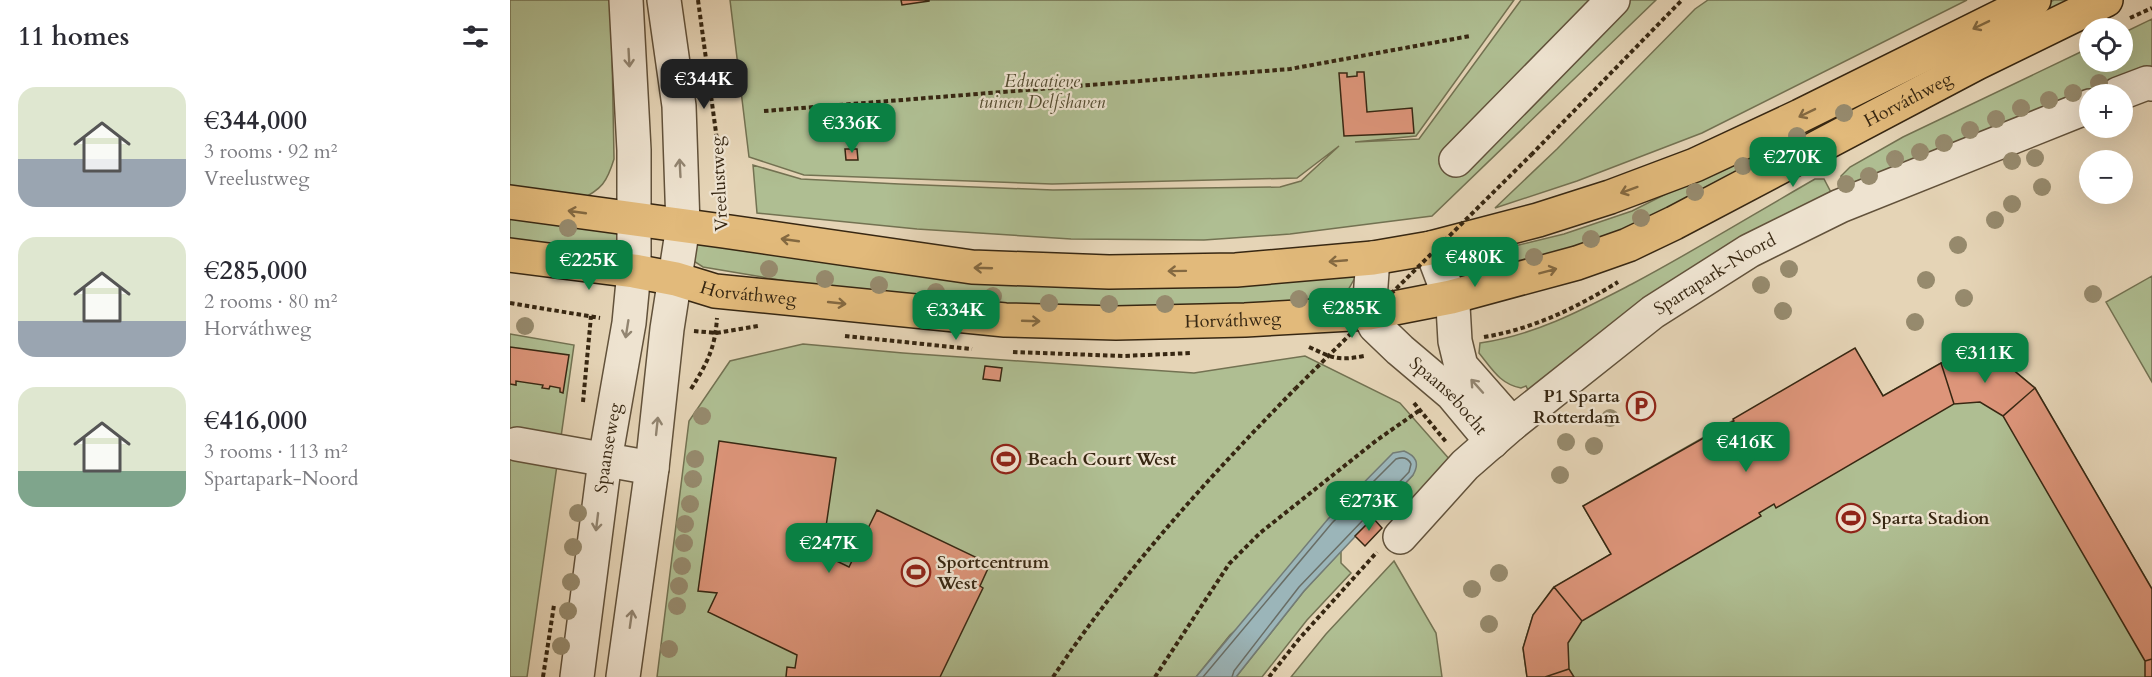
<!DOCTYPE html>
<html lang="en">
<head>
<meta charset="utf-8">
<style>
	:root { --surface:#fff; --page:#f7f7f7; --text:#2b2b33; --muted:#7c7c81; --accent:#0b8043 }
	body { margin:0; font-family:Cardo,serif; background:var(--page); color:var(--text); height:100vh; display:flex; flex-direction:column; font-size:22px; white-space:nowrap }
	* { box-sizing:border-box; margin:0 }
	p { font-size:20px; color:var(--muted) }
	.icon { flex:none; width:33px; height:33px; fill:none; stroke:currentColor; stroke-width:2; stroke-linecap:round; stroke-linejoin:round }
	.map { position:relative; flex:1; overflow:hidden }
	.details { display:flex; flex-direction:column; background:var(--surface); width:510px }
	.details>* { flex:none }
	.fabs { position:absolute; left:1569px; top:18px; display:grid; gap:12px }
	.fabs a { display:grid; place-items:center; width:54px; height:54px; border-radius:50%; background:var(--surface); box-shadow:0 6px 24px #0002; font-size:30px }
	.price { position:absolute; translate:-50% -51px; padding:0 14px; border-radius:12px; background:var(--accent); color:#fff; font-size:20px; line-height:39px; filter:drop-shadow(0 2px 3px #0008) }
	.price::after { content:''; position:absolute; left:50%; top:36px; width:18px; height:14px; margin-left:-9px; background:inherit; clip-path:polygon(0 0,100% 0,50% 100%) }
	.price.active { background:#222; color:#fff }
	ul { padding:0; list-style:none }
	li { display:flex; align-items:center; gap:18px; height:150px; padding:0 18px }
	li span { display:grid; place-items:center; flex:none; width:168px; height:120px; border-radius:18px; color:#555 }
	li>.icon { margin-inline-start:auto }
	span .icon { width:72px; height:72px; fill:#fffc; stroke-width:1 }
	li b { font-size:26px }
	h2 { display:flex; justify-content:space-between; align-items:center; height:72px; padding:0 18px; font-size:26px }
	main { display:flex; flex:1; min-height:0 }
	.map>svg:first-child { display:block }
	.green { fill:#afbe92; stroke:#737252; stroke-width:1.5 }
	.water { fill:#9bb5b9; stroke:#737c76; stroke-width:1.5 }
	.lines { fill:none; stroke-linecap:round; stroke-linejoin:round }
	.shore { stroke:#696e66; stroke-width:1.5 }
	.building { fill:#dd957a; stroke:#372712; stroke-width:1.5 }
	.minor-casing { stroke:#62523b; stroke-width:36 }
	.major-casing { stroke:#372712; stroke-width:36 }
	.path { stroke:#372712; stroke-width:4; stroke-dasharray:4.5 3; stroke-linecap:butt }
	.minor { stroke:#eee3d0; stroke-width:33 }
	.major { stroke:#e2ba7b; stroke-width:33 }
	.path-bridge { stroke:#372712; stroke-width:4; stroke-dasharray:4.5 3; stroke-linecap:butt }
	.tree { fill:#968a6d }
	.oneway { stroke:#846941 }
	.oneway2 { stroke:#928571 }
	.labels { text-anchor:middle; stroke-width:4.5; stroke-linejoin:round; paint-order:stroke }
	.park-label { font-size:18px; font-style:italic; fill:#554d32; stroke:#eee3d0 }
	.street-label { font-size:18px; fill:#372712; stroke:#eee3d0 }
	.poi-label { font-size:18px; font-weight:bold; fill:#372712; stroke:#eee3d0; text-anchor:start }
</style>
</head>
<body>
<main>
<section class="details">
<h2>11 homes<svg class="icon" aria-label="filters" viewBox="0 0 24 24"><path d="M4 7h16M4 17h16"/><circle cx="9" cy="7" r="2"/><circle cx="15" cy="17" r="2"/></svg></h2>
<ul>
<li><span style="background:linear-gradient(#dfe7d0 60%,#9aa5b1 0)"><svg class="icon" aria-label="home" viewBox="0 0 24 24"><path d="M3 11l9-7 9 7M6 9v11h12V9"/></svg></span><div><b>€344,000</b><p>3 rooms · 92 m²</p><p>Vreelustweg</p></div></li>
<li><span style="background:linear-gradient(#dfe7d0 70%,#9aa5b1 0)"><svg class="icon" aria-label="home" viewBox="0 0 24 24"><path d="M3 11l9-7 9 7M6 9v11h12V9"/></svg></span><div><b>€285,000</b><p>2 rooms · 80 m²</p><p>Horváthweg</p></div></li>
<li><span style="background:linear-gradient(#dfe7d0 70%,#7fa58c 0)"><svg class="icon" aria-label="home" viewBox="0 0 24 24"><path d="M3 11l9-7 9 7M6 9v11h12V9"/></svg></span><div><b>€416,000</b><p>3 rooms · 113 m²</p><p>Spartapark-Noord</p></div></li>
</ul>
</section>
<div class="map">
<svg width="1642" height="677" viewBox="0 0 1642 677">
	<rect width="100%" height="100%" fill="#e5d4b6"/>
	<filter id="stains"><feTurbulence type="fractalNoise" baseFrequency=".00333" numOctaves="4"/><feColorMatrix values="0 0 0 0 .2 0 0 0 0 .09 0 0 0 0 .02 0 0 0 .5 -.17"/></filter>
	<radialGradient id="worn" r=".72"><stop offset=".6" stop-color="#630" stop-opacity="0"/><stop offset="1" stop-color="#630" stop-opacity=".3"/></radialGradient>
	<path class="green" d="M0,0H101L104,159C97,182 92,189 70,200L0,189Z
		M220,0H1004L906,136L845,142L909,139L1011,0H1146L922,216L780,234L694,240L561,239L407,229L247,213L243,165L291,179L389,184L543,190L770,187L791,181L829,146L787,178L542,184L294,175L239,157Z
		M1198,0H1457L1192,133L1067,181L985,208L1047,149L1185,9Z
		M1544,0H1581L1143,223L987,278L980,252L1054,234L1122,211Z
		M1642,19V66L1331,189V176L1340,167L1393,137L1579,48L1580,62H1612L1613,33Z
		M1305,179H1314L1326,202L1128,313L1018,390L1016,386L1011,388C990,384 982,369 969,353L970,343C1026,335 1074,309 1122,284C1184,251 1244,214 1305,179Z
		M0,206L113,220L106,257L0,242Z
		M186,241L850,269L838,290L826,302L589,311L475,307L288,283L193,267L179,258Z
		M1642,276V382L1596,302Z
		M0,334L64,345L17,677H0Z
		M293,344L393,353L684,373L795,356L890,403L941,461L893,508L888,504H877L903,475L720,635L686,677H147L179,421L220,361Z
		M1468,357L1502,369L1525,388L1642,589V677H1017L1013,648L1023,615L1043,588L1101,554L1073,506L1224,420L1359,372L1373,396L1431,363Z
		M831,551V563L841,573L797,620L752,677H726L794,591Z
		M884,561L926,633L932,677H781L816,634Z"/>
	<path class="water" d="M894,451C906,456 910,463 903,475L794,591L726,677H686L818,519L883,453Z"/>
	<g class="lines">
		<path class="shore" d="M693,677L822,523L886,459C892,457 898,457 901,464L899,472L789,587L724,671L722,677"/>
	</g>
	<path class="building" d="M391,0H419V1L392,5Z
		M847,72H854L857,112L902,108L904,133L834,136L829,73H837V77L847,76Z
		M335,149H347L348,160H336Z
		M0,347L59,355L53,393L50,392V388L40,386L39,389L32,388L33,385L6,381V385L0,384Z
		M1345,348L1373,396L1431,363L1444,404L1266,508L1264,504L1249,513L1251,516L1072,621L1044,587L1101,554L1073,506L1224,421L1223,419Z
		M1468,357L1502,369L1525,388L1493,416L1470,402L1444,404L1431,363Z
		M475,366L492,368L490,381L473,379Z
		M1525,388L1642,589V659L1635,661L1493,416Z
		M209,441L326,458L312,554L339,567L367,510L480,564L470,586L473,588L430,677H276L277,667L285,668L287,655L198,612L207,593L188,591Z
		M863,518L872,528L855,546L845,536Z
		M1044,587L1072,621L1058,643L1059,669L1035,677H1017L1013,648L1023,615Z
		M1642,659V677H1635V661Z
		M1059,669L1064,677H1035Z"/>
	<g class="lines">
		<g class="minor-casing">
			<g id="minor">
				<path d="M1608,94L1637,83L1642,84"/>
				<path d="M946,160L1103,0"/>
				<path d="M921,248L943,306L945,341L951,366L1002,424"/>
				<path id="s1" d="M863,258L859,313L865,326L890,350L942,394L982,442"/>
				<path d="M7,444L142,468"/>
				<path id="s2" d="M890,537L955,465L1002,424L1143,312L1239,251L1330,206L1580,106"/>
				<path id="s3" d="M67,677L95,460L119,323L124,271V150L116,0"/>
				<path d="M113,677L142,468L157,329L173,226L169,106L154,0"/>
			</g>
		</g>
		<g class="major-casing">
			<g id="major">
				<path d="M0,202L213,231L462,267L599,272L726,270L863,258L921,248L1028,220L1100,197L1185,165L1290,116L1524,0"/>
				<path id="s4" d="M0,255L124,271L166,279L205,291L495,320L606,323L735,320L859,313L941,297L1067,263L1118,245L1164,223L1467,63L1596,0"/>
			</g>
		</g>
		<path class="path" d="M188,0L210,162L212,203
			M1620,18L1642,8
			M254,111L780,69L960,36
			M1021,155L1172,0
			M0,303L90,318
			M184,331L206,333L248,326
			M335,336L462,349
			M974,337C1023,329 1066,308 1108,282
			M799,347C823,358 827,361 854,356
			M503,352L613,356L681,353
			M181,389C197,363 205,349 207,318
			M73,402L81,316
			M904,403L937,443
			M33,677L44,605
			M543,677C613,572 697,479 785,389
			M645,677L719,564L750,533L867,440L910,410
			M759,677L789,639L867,552"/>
		<use href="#minor" class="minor"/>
		<use href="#major" class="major"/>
		<path class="path-bridge" d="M785,389L1021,155"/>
	</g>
	<g class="tree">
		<circle cx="1589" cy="83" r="9"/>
		<circle cx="1563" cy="93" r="9"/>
		<circle cx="1539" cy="100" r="9"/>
		<circle cx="1511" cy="108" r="9"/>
		<circle cx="1334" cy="113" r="9"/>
		<circle cx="1486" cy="119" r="9"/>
		<circle cx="1460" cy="130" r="9"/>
		<circle cx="1287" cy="136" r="9"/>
		<circle cx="1434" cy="143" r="9"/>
		<circle cx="1410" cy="152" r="9"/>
		<circle cx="1525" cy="158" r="9"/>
		<circle cx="1385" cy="159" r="9"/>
		<circle cx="1502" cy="161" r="9"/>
		<circle cx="1233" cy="166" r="9"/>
		<circle cx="1359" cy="176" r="9"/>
		<circle cx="1336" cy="184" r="9"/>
		<circle cx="1532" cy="187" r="9"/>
		<circle cx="1185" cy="192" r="9"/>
		<circle cx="1502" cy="204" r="9"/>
		<circle cx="1131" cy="218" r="9"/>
		<circle cx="1485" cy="220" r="9"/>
		<circle cx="58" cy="228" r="9"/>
		<circle cx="1081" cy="239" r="9"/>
		<circle cx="1448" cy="245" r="9"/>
		<circle cx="1024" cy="257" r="9"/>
		<circle cx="259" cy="269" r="9"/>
		<circle cx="1279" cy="269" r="9"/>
		<circle cx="315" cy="279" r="9"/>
		<circle cx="1416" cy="280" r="9"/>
		<circle cx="369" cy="285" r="9"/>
		<circle cx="1251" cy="285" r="9"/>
		<circle cx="426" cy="292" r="9"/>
		<circle cx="1583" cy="294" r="9"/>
		<circle cx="483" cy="296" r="9"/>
		<circle cx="1454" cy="298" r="9"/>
		<circle cx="789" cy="299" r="9"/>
		<circle cx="539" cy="303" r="9"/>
		<circle cx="599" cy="304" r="9"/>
		<circle cx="655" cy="304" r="9"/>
		<circle cx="1273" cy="311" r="9"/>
		<circle cx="1405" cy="322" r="9"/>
		<circle cx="15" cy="326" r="9"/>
		<circle cx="192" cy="416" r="9"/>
		<circle cx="1100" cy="418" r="9"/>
		<circle cx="1056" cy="442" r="9"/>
		<circle cx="1084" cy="446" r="9"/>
		<circle cx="185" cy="459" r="9"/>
		<circle cx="1050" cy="475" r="9"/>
		<circle cx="183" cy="479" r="9"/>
		<circle cx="180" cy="504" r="9"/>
		<circle cx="68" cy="513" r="9"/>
		<circle cx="175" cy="524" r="9"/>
		<circle cx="174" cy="543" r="9"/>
		<circle cx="63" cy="547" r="9"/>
		<circle cx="172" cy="566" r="9"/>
		<circle cx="989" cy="573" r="9"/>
		<circle cx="61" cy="582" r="9"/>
		<circle cx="169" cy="586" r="9"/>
		<circle cx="962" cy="589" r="9"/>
		<circle cx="167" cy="606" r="9"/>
		<circle cx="58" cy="611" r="9"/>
		<circle cx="979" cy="624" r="9"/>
		<circle cx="51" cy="646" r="9"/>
		<circle cx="159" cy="649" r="9"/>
	</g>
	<defs><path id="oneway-shaft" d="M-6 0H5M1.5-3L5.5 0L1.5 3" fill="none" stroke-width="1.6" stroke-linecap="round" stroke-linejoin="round" transform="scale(1.5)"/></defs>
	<g class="oneway">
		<use href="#oneway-shaft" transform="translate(1471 25) rotate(154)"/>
		<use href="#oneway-shaft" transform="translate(1297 113) rotate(154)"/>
		<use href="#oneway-shaft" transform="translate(1119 190) rotate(160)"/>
		<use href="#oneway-shaft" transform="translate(67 212) rotate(-172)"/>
		<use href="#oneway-shaft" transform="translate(280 240) rotate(-172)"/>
		<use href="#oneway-shaft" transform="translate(828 261) rotate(175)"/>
		<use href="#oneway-shaft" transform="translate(473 268) rotate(-178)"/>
		<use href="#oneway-shaft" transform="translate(667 271) rotate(179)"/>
		<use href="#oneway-shaft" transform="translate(1038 271) rotate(-15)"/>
		<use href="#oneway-shaft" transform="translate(327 303) rotate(6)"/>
		<use href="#oneway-shaft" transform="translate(521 321) rotate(2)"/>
	</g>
	<g class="oneway2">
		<use href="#oneway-shaft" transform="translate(119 58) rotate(87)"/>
		<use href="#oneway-shaft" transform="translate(170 168) rotate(-93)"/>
		<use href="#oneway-shaft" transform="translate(117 329) rotate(99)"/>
		<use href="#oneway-shaft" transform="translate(967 386) rotate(-132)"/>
		<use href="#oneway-shaft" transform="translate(147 426) rotate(-84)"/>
		<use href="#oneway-shaft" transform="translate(87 522) rotate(97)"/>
		<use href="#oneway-shaft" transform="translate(121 619) rotate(-82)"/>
	</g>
	<defs>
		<g id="parking-ring" transform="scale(1.5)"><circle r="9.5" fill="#eee3d0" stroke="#8f2418" stroke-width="1.5"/><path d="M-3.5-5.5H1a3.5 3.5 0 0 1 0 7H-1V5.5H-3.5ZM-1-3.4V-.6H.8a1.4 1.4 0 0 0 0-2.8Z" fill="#8f2418"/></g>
		<g id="stadium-ring" transform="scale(1.5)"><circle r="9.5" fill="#eee3d0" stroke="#8f2418" stroke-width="1.5"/><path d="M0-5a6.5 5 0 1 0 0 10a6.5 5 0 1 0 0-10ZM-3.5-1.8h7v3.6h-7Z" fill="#8f2418"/></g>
	</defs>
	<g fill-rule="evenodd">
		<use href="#parking-ring" x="1131" y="406"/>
		<use href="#stadium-ring" x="496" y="459"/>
		<use href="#stadium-ring" x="1341" y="518"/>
		<use href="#stadium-ring" x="406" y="572"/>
	</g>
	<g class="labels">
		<g class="park-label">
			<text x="532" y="87">Educatieve<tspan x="532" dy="21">tuinen Delfshaven</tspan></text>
		</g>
		<g class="street-label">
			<text dy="6" stroke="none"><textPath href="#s4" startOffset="1448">Horváthweg</textPath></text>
			<text transform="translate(209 184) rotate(-93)" y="6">Vreelustweg</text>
			<text dy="6" stroke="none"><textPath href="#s2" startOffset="412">Spartapark-Noord</textPath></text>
			<text dy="6" stroke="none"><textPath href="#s4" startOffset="242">Horváthweg</textPath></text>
			<text dy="6" stroke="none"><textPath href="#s4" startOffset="728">Horváthweg</textPath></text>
			<text dy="6" stroke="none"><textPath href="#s1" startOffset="171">Spaansebocht</textPath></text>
			<text dy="6" stroke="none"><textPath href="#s3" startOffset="231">Spaanseweg</textPath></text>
		</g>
		<g class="poi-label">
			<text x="1110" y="402" text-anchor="end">P1 Sparta<tspan x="1110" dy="21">Rotterdam</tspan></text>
			<text x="517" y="465">Beach Court West</text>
			<text x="1362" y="524">Sparta Stadion</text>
			<text x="427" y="568">Sportcentrum<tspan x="427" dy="21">West</tspan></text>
		</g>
	</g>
	<rect width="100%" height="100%" filter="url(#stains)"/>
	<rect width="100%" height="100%" fill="url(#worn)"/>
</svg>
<div class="fabs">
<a><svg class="icon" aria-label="locate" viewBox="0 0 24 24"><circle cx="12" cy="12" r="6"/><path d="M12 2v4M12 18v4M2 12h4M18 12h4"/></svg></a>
<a>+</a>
<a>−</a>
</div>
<b class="price active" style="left:194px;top:110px">€344K</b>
<b class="price" style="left:342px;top:154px">€336K</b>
<b class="price" style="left:1283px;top:188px">€270K</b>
<b class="price" style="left:965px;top:288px">€480K</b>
<b class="price" style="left:79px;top:291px">€225K</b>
<b class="price" style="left:842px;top:339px">€285K</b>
<b class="price" style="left:446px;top:341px">€334K</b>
<b class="price" style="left:1475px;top:384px">€311K</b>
<b class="price" style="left:1236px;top:473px">€416K</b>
<b class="price" style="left:859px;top:532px">€273K</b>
<b class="price" style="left:319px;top:574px">€247K</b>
</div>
</main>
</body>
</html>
